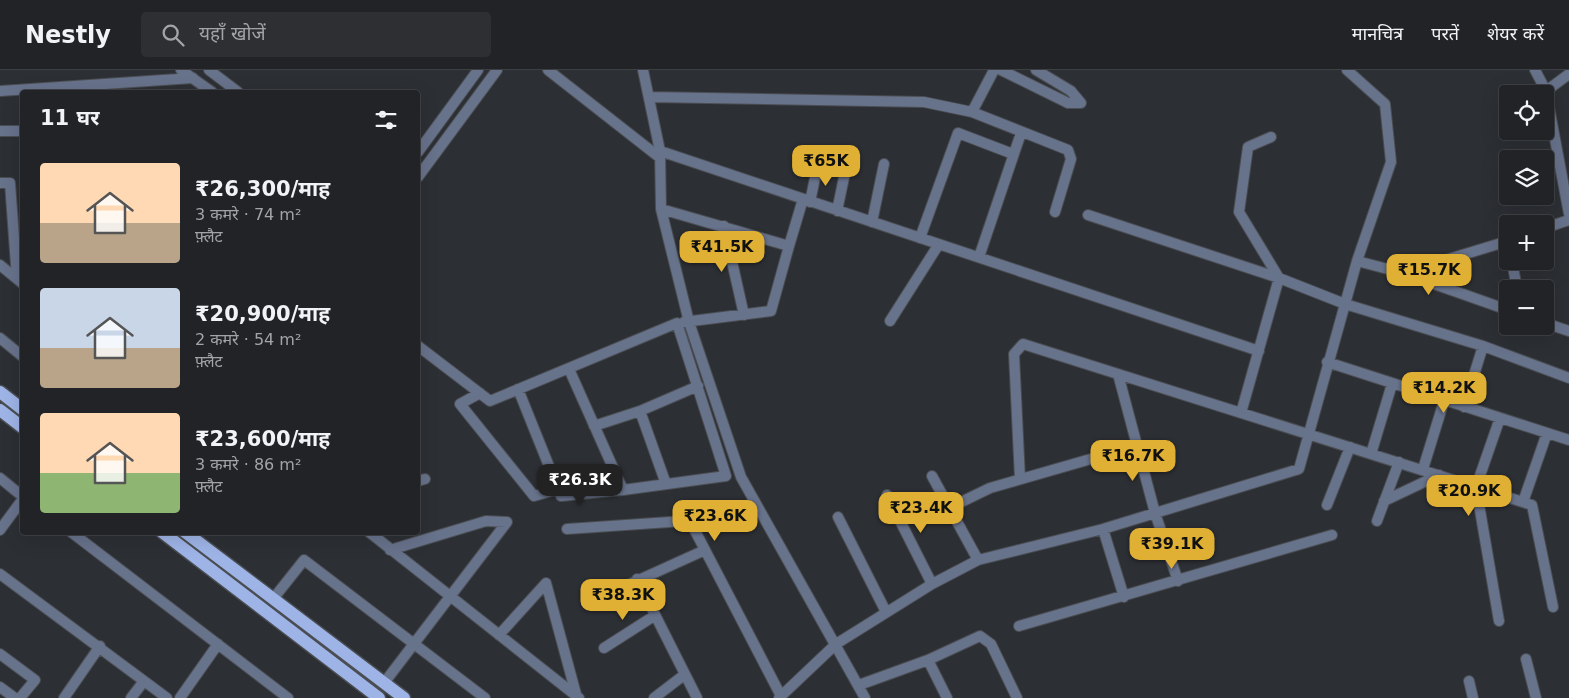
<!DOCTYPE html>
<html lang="hi">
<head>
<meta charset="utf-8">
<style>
	:root { --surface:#212327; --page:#2d2f33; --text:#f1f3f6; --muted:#a2a4a7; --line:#3e4044; --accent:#dfb034 }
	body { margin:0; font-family:"DejaVu Sans","Noto Sans Devanagari",sans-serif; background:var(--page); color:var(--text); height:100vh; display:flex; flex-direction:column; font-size:19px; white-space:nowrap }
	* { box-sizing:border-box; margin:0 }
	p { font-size:16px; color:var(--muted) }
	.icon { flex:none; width:28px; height:28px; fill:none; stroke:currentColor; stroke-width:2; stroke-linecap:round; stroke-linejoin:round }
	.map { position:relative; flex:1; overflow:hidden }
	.drawer { position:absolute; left:20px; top:20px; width:400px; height:445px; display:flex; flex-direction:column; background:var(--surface); border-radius:5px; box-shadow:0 5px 20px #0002,0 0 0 1px var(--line) }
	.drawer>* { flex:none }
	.controls { position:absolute; left:1499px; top:15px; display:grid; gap:10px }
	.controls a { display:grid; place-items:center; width:55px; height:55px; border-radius:5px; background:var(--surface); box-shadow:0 5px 20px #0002,0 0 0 1px var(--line); font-size:25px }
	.price { position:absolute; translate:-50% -42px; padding:0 11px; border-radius:10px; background:var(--accent); color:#111; font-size:16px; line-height:32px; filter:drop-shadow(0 1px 2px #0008) }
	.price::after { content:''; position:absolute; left:50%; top:30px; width:15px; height:11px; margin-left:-8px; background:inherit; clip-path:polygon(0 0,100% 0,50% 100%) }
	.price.on { background:#222; color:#fff }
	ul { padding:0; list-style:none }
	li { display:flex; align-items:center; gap:15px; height:125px; padding:0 20px }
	li span { display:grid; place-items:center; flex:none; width:140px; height:100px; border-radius:5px; color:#555 }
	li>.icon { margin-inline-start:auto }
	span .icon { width:60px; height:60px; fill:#fffc; stroke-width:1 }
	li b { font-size:21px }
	h2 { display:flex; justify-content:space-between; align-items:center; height:60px; padding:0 20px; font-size:21px }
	header { display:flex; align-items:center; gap:30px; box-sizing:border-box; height:70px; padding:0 25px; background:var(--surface); border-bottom:1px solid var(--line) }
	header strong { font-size:24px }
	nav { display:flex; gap:28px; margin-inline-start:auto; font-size:18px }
	.search { width:350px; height:45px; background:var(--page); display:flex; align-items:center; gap:12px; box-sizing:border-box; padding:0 18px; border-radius:5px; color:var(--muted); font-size:19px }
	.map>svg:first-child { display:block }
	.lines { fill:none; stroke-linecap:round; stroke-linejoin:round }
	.street-casing { stroke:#4a4d51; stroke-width:12 }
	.primary-casing { stroke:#4a4d51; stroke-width:15 }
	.street { stroke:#67728b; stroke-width:10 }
	.primary { stroke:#9eb4e7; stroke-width:12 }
</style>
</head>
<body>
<header>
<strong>Nestly</strong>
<div class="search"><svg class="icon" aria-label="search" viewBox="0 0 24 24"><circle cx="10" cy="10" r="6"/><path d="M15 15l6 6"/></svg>यहाँ खोजें</div>
<nav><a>मानचित्र</a><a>परतें</a><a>शेयर करें</a></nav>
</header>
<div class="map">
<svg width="1569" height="628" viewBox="0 0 1569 628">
	<rect width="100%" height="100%" fill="#2c2f34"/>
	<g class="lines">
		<g class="street-casing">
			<path id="street" d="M181,0L212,22
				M209,0L238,22
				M548,0L659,87
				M643,0L660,81L661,139L689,252L741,407L865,628
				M1001,0L1068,33H1081L1071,21L1036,0
				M1535,0L1546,21L1569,144
				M0,21L193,8
				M1546,21L1569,4
				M650,27L924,32L972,42L1068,80L1071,89L1055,142
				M972,42L994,0
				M0,61H22
				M660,81L1259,281
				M418,82L478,0
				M418,107L497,0
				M0,113H10L17,209
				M810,132L817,98
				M661,139L789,176L771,241L684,252
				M837,141L848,88
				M1088,145L1279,208L1345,234L1483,276L1569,308
				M872,152L884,94
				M724,156L744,245
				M1545,158L1569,150
				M920,168L958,63L1013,84
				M789,176L803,129
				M979,187L1021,63
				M1357,191L1403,203L1508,240
				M1512,191L1517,219
				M0,195L22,213
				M1403,203L1508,171
				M890,251L939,174
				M1545,253L1569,261
				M0,268L22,286
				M418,276L490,331L677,253L726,406L623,420L561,426L518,319
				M1327,292L1569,370
				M569,299L623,420
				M1118,304L1155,443L1178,511
				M480,323L460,334L534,426L559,419
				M1464,337L1483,276
				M640,341L666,414
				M1241,343L1279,208L1239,142L1248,77L1271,67
				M594,356L640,341L698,316
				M1371,384L1392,314
				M1423,399L1444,331
				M932,406L978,490
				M0,408L22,426
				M1020,409L1014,284L1023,274L1532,435L1553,537
				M418,411L425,409
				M887,425L932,514
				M1384,431L1439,405
				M1523,432L1547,363
				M1327,435L1350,377
				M949,438L990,418L1136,376
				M838,447L886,542
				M1377,451L1399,392
				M567,459L684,451L692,455L781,626
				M1103,459L1124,527
				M0,460L22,430
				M71,462L288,628
				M369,462L579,628
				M0,504L167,628
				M637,509L697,628
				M273,529L304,490L485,628
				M588,533L705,480
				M1499,551L1476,417L1500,348
				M1019,556L1332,465
				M499,565L546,513L576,624
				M604,578L654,546
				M0,584L35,610L20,628
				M1526,589L1536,628
				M928,590L947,628
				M1469,611L1473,628
				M384,613L507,452L486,451L390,480
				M859,615L928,590L980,566L991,574L1017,628
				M0,617L15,628
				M64,628L100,576
				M131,628L144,611
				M180,628L218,574
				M654,628L684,605
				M779,628L836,574L932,514L978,490L1103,459L1299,399L1357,191L1391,92L1385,34L1347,0"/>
		</g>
		<g class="primary-casing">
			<path id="primary" d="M0,322L22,339
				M0,340L22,357
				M162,462L379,628
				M185,462L404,628"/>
		</g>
		<use href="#street" class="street"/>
		<use href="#primary" class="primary"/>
	</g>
</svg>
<div class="controls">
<a><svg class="icon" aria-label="locate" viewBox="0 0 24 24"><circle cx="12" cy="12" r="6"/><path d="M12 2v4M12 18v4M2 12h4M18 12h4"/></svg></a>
<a><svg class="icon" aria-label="layers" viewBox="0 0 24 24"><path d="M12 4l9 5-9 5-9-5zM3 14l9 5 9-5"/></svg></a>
<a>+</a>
<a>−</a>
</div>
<b class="price" style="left:826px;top:117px">₹65K</b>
<b class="price" style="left:722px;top:203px">₹41.5K</b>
<b class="price" style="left:1429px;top:226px">₹15.7K</b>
<b class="price" style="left:1444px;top:344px">₹14.2K</b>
<b class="price" style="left:1133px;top:412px">₹16.7K</b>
<b class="price on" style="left:580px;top:436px">₹26.3K</b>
<b class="price" style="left:1469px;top:447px">₹20.9K</b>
<b class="price" style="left:921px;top:464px">₹23.4K</b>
<b class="price" style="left:715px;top:472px">₹23.6K</b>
<b class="price" style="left:1172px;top:500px">₹39.1K</b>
<b class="price" style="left:623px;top:551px">₹38.3K</b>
<section class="drawer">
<h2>11 घर<svg class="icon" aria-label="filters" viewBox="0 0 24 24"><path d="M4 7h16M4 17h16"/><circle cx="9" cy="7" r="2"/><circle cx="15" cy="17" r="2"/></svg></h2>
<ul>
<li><span style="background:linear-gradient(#ffd9b3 60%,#b9a48a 0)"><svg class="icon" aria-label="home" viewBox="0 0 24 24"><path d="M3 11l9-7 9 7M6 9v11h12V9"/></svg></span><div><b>₹26,300/माह</b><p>3 कमरे · 74 m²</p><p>फ़्लैट</p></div></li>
<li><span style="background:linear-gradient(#c9d6e8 60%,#b9a48a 0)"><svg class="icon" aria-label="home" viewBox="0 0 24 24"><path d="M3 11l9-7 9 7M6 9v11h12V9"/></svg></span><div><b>₹20,900/माह</b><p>2 कमरे · 54 m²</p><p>फ़्लैट</p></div></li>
<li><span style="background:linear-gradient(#ffd9b3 60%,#8fb573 0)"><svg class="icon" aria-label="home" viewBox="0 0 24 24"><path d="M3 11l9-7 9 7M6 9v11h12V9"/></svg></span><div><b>₹23,600/माह</b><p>3 कमरे · 86 m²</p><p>फ़्लैट</p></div></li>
</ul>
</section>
</div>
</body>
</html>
